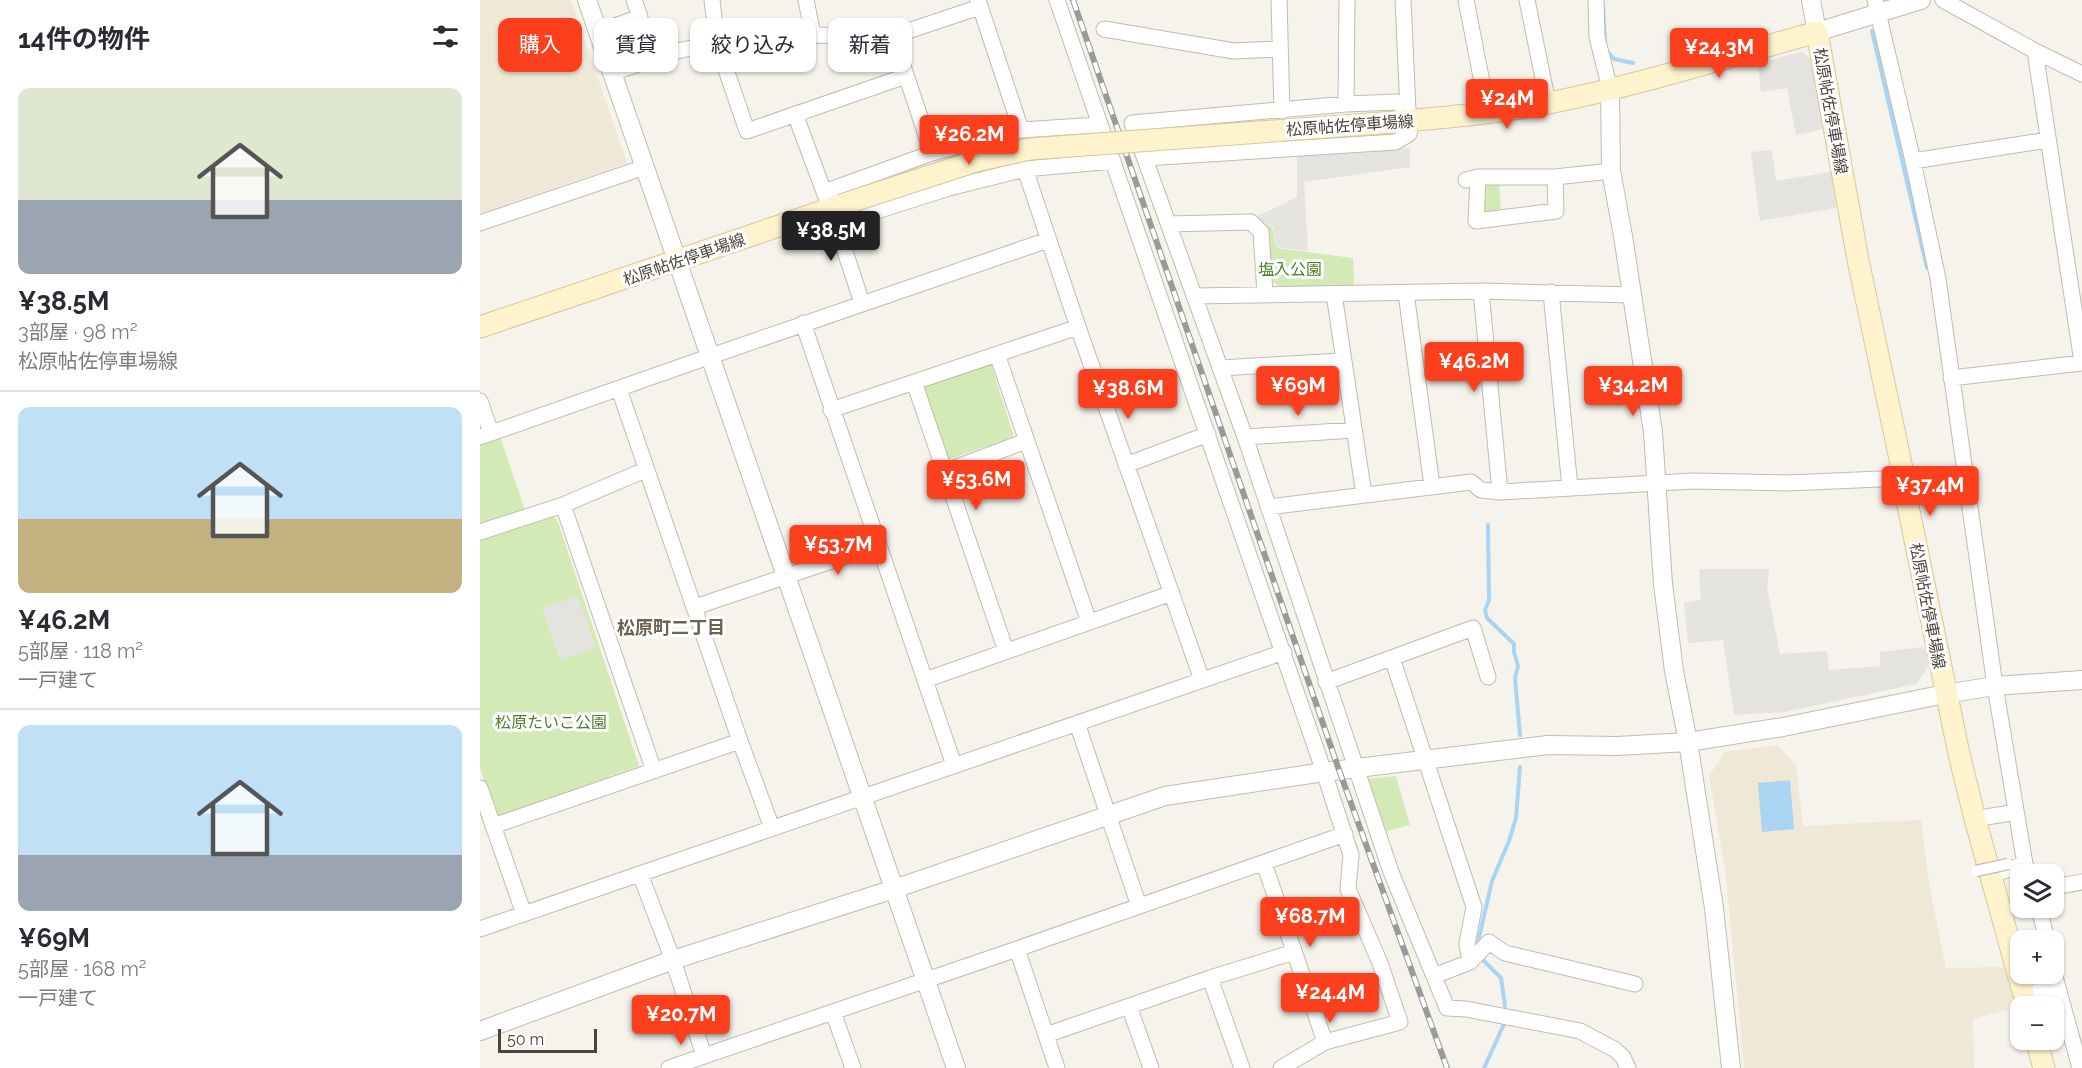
<!DOCTYPE html>
<html lang="ja">
<head>
<meta charset="utf-8">
<style>
	:root { --surface:#fff; --page:#f2f2f3; --text:#2b2b33; --muted:#7c7c81; --line:#e1e1e2; --accent:#fc3f1d }
	body { margin:0; font-family:Raleway,"Noto Sans JP",sans-serif; background:var(--page); color:var(--text); height:100vh; display:flex; flex-direction:column; font-size:22px; white-space:nowrap }
	* { box-sizing:border-box; margin:0 }
	p { font-size:20px; color:var(--muted) }
	.icon { flex:none; width:33px; height:33px; fill:none; stroke:currentColor; stroke-width:2; stroke-linecap:round; stroke-linejoin:round }
	.map { position:relative; flex:1; overflow:hidden }
	.details { display:flex; flex-direction:column; background:var(--surface); width:480px }
	.details>* { flex:none }
	.guide { position:absolute; left:18px; top:18px; width:570px; height:54px; display:flex; gap:12px }
	.fabs { position:absolute; left:1530px; top:864px; display:grid; gap:12px }
	.fabs a { display:grid; place-items:center; width:54px; height:54px; border-radius:12px; background:var(--surface); box-shadow:0 2px 4px #0004; font-size:30px }
	.scale { position:absolute; left:18px; bottom:15px; width:99px; box-sizing:border-box; padding-left:6px; border:3px solid #4b4439; border-top:0; font-size:16px; line-height:21px; white-space:nowrap; color:#4b4439; -webkit-text-stroke:4px #fff; paint-order:stroke }
	.price { position:absolute; translate:-50% -51px; padding:0 14px; border-radius:6px; background:var(--accent); color:#fff; font-size:20px; line-height:39px; filter:drop-shadow(0 2px 3px #0008) }
	.price::after { content:''; position:absolute; left:50%; top:36px; width:18px; height:14px; margin-left:-9px; background:inherit; clip-path:polygon(0 0,100% 0,50% 100%) }
	.price.on { background:#222; color:#fff }
	ul { padding:0; list-style:none }
	li { display:grid; align-content:center; gap:12px; height:318px; padding:0 18px }
	li+li { border-top:2px solid var(--line) }
	li span { display:grid; place-items:center; height:186px; border-radius:12px; color:#555 }
	li>.icon { margin-inline-start:auto }
	span .icon { width:108px; height:108px; fill:#fffc; stroke-width:1 }
	li b { font-size:26px }
	h2 { display:flex; justify-content:space-between; align-items:center; height:72px; padding:0 18px; font-size:26px }
	.pill { padding:0 21px; border-radius:12px; background:var(--surface); box-shadow:0 2px 4px #0004; font-size:21px; line-height:54px }
	.pill.on { background:var(--accent); color:#fff }
	main { display:flex; flex:1; min-height:0 }
	.map>svg:first-child { display:block }
	.education { fill:#efe8d6 }
	.green { fill:#d2eab5 }
	.parking { fill:#e5e3e0 }
	.water { fill:#a9d4f2 }
	.lines { fill:none; stroke-linecap:round; stroke-linejoin:round }
	.stream { stroke:#a9d4f2; stroke-width:4 }
	.minor-casing { stroke:#c2bbae; stroke-width:17 }
	.tertiary-casing { stroke:#c2bbae; stroke-width:20 }
	.secondary-casing { stroke:#d6c79b; stroke-width:23 }
	.minor { stroke:#fff; stroke-width:15 }
	.tertiary { stroke:#fff; stroke-width:18 }
	.secondary { stroke:#fff3cd; stroke-width:21 }
	.rail-casing { stroke:#9a9a9a; stroke-width:6 }
	.rail { stroke:#fff; stroke-width:4; stroke-dasharray:11; stroke-linecap:butt }
	.pedestrian-bridge-casing { stroke:#c2bbae; stroke-width:13; stroke-linecap:butt }
	.secondary-bridge-casing { stroke:#d6c79b; stroke-width:23; stroke-linecap:butt }
	.pedestrian-bridge { stroke:#fff; stroke-width:10 }
	.secondary-bridge { stroke:#fff3cd; stroke-width:21 }
	.labels { text-anchor:middle; stroke-width:6; stroke-linejoin:round; paint-order:stroke }
	.street-label { font-size:16px; fill:#4b4439; stroke:#fff }
	.park-label { font-size:16px; fill:#4a7f2a; stroke:#fff }
	.neighbourhood-label { font-size:18px; font-weight:bold; fill:#6e6250; stroke:#fff }
</style>
</head>
<body>
<main>
<section class="details">
<h2>14件の物件<svg class="icon" aria-label="filters" viewBox="0 0 24 24"><path d="M4 7h16M4 17h16"/><circle cx="9" cy="7" r="2"/><circle cx="15" cy="17" r="2"/></svg></h2>
<ul>
<li><span style="background:linear-gradient(#dfe7d0 60%,#9aa5b1 0)"><svg class="icon" aria-label="home" viewBox="0 0 24 24"><path d="M3 11l9-7 9 7M6 9v11h12V9"/></svg></span><div><b>¥38.5M</b><p>3部屋 · 98 m²</p><p>松原帖佐停車場線</p></div></li>
<li><span style="background:linear-gradient(#bfe0f5 60%,#c2b280 0)"><svg class="icon" aria-label="home" viewBox="0 0 24 24"><path d="M3 11l9-7 9 7M6 9v11h12V9"/></svg></span><div><b>¥46.2M</b><p>5部屋 · 118 m²</p><p>一戸建て</p></div></li>
<li><span style="background:linear-gradient(#bfe0f5 70%,#9aa5b1 0)"><svg class="icon" aria-label="home" viewBox="0 0 24 24"><path d="M3 11l9-7 9 7M6 9v11h12V9"/></svg></span><div><b>¥69M</b><p>5部屋 · 168 m²</p><p>一戸建て</p></div></li>
</ul>
</section>
<div class="map">
<svg width="1602" height="1068" viewBox="0 0 1602 1068">
	<rect width="100%" height="100%" fill="#f6f3ec"/>
	<path class="education" d="M0,0H91L147,163L0,214Z
		M1297,745L1316,765L1323,826L1441,820L1449,883L1466,968L1524,967L1537,1007L1493,1019L1494,1068H1264L1246,875L1229,776L1245,752Z"/>
	<path class="green" d="M1005,181H1019L1021,214L1000,213Z
		M782,224L792,227L797,248L873,258L874,286L803,288L791,281Z
		M510,361L534,437L464,461L440,386Z
		M19,434L45,510L0,526V441Z
		M70,512L78,522L159,766L16,817L0,768V536Z
		M916,776L930,825L904,832L886,779Z"/>
	<path class="parking" d="M1322,52L1333,60L1344,129L1316,135L1307,88L1281,92L1278,63Z
		M930,148V167L824,182L828,251L797,247L793,226L782,224L776,217L817,197V156Z
		M1292,150L1296,181L1351,172L1356,208L1280,221L1271,152Z
		M1219,569H1289L1287,587L1300,654L1347,651L1349,670L1400,666V652L1445,647L1449,666L1436,684L1305,712L1254,715L1243,640L1208,643L1204,603L1221,600Z
		M98,596L116,648L80,660L62,608Z"/>
	<path class="water" d="M1310,780L1314,829L1282,832L1278,783Z"/>
	<g class="lines">
		<path class="stream" d="M1123,5L1125,42
			M1392,31L1447,268
			M1125,49L1134,59L1153,63
			M1008,525L1009,600L1005,610L1007,618L1034,644V652L1038,666L1035,678L1040,735
			M998,942L1012,881L1029,841L1036,818L1040,767
			M1002,959L1021,978L1025,1006
			M1004,1068L1024,1024"/>
		<g class="minor-casing">
			<path id="minor" d="M232,0L237,43L267,131L426,76
				M326,0L333,35
				M498,0L541,130
				M577,0L844,772L871,855L868,889L900,963L920,1022L845,1042L801,1068
				M799,0L802,111
				M923,0L928,110
				M986,0L1008,113
				M1047,0L1068,103
				M1116,0L1117,37L1130,89
				M1395,0L1433,161L1458,279L1515,686L1545,864L1549,874
				M1463,0L1555,51L1602,74
				M624,29L754,51L800,49
				M118,32L160,17L154,0
				M413,36L452,153
				M1555,51L1602,362
				M132,73L197,51L237,43L333,35L413,36L500,7
				M866,104L867,0
				M315,114L356,224L382,303
				M665,158L915,142L929,134C932,118 930,112 917,102L866,104L652,123L765,437L911,872L967,1008L986,1009L1100,1031L1134,1049L1143,1057L1148,1068
				M1433,161L1568,140
				M545,169L598,327L722,680
				M998,177L996,221L1076,211L1075,177
				M986,180L998,177H1075L1131,171
				M344,192L452,153L541,130L619,125
				M0,223L165,167
				M356,224L469,188L545,169L633,161
				M689,224L771,222L781,232L785,294
				M1001,291L1020,492
				M1071,292L1090,488
				M926,293L952,486
				M854,294L884,495
				M714,296L1001,291L1152,295
				M323,323L474,765
				M517,354L609,622
				M740,368L862,361
				M1471,378L1602,363
				M434,382L526,651
				M139,389L260,741L292,828
				M0,401L11,433
				M351,410L598,327
				M0,437C189,370 378,305 568,240
				M765,437L874,430
				M646,465L728,434
				M464,472L546,441
				M83,505L174,771
				M788,507L991,482L1001,490L1020,492L1213,481L1307,483L1424,478
				M0,532L83,505L165,470
				M215,607L399,545
				M912,658L994,907L987,944L990,962L954,976
				M445,680L692,593
				M846,682L993,628L1008,677
				M597,723L659,906
				M0,788L44,914
				M1495,819L1536,812
				M13,826L260,741
				M784,863L845,1042
				M160,874L193,960L224,1056
				M1511,875L1545,864
				M1574,887L1602,882
				M1559,908L1567,940
				M0,929L804,652
				M537,949L577,1068
				M990,962L1009,942L1025,953L1155,984
				M1574,973L1600,1068
				M730,978L762,1068
				M1544,994L1577,987
				M649,1006L671,1068
				M353,1012L373,1068
				M566,1035L730,978L814,952
				M189,1068L537,949L865,834"/>
		</g>
		<g class="tertiary-casing">
			<path id="tertiary" d="M107,0L476,1068
				M1331,0L1337,32L1441,0
				M1130,89L1131,171L1143,236L1173,432L1183,584L1194,671L1208,742L1234,908L1251,1068
				M0,1031L193,960L414,889L685,796L844,772L1068,745L1137,746L1208,742L1303,727L1465,694L1515,686L1602,680"/>
		</g>
		<g class="secondary-casing">
			<path id="secondary" d="M915,122C967,117 1018,113 1069,103C1159,85 1248,57 1337,32L1378,260L1424,478L1428,506L1479,754L1495,819L1547,1006
				M0,327L361,205
				M1556,1040L1564,1068"/>
		</g>
		<use href="#minor" class="minor"/>
		<use href="#tertiary" class="tertiary"/>
		<use href="#secondary" class="secondary"/>
		<g class="rail-casing">
			<path id="rail" d="M593,0L859,770L967,1068"/>
		</g>
		<use href="#rail" class="rail"/>
		<g class="pedestrian-bridge-casing">
			<path id="pedestrian-bridge" d="M1496,871L1528,864"/>
		</g>
		<g class="secondary-bridge-casing">
			<path id="secondary-bridge" d="M361,205L496,161L550,149L915,122"/>
		</g>
		<use href="#pedestrian-bridge" class="pedestrian-bridge"/>
		<use href="#secondary-bridge" class="secondary-bridge"/>
	</g>
	<g class="labels">
		<g class="street-label">
			<text transform="translate(1351 111) rotate(80)" y="6">松原帖佐停車場線</text>
			<text transform="translate(870 125) rotate(-4)" y="6">松原帖佐停車場線</text>
			<text transform="translate(204 259) rotate(-19)" y="6">松原帖佐停車場線</text>
			<text transform="translate(1448 606) rotate(79)" y="6">松原帖佐停車場線</text>
		</g>
		<g class="park-label">
			<text x="810" y="275">塩入公園</text>
			<text x="71" y="728">松原たいこ公園</text>
		</g>
		<g class="neighbourhood-label">
			<text x="191" y="634">松原町二丁目</text>
		</g>
	</g>
</svg>
<div class="fabs">
<a><svg class="icon" aria-label="layers" viewBox="0 0 24 24"><path d="M12 4l9 5-9 5-9-5zM3 14l9 5 9-5"/></svg></a>
<a>+</a>
<a>−</a>
</div>
<div class="scale">50 m</div>
<b class="price" style="left:1239px;top:79px">¥24.3M</b>
<b class="price" style="left:1027px;top:130px">¥24M</b>
<b class="price" style="left:489px;top:166px">¥26.2M</b>
<b class="price on" style="left:351px;top:262px">¥38.5M</b>
<b class="price" style="left:994px;top:393px">¥46.2M</b>
<b class="price" style="left:818px;top:417px">¥69M</b>
<b class="price" style="left:1153px;top:417px">¥34.2M</b>
<b class="price" style="left:648px;top:420px">¥38.6M</b>
<b class="price" style="left:496px;top:511px">¥53.6M</b>
<b class="price" style="left:1450px;top:517px">¥37.4M</b>
<b class="price" style="left:358px;top:576px">¥53.7M</b>
<b class="price" style="left:830px;top:948px">¥68.7M</b>
<b class="price" style="left:850px;top:1024px">¥24.4M</b>
<b class="price" style="left:201px;top:1046px">¥20.7M</b>
<div class="guide">
<a class="pill on">購入</a>
<a class="pill">賃貸</a>
<a class="pill">絞り込み</a>
<a class="pill">新着</a>
</div>
</div>
</main>
</body>
</html>
